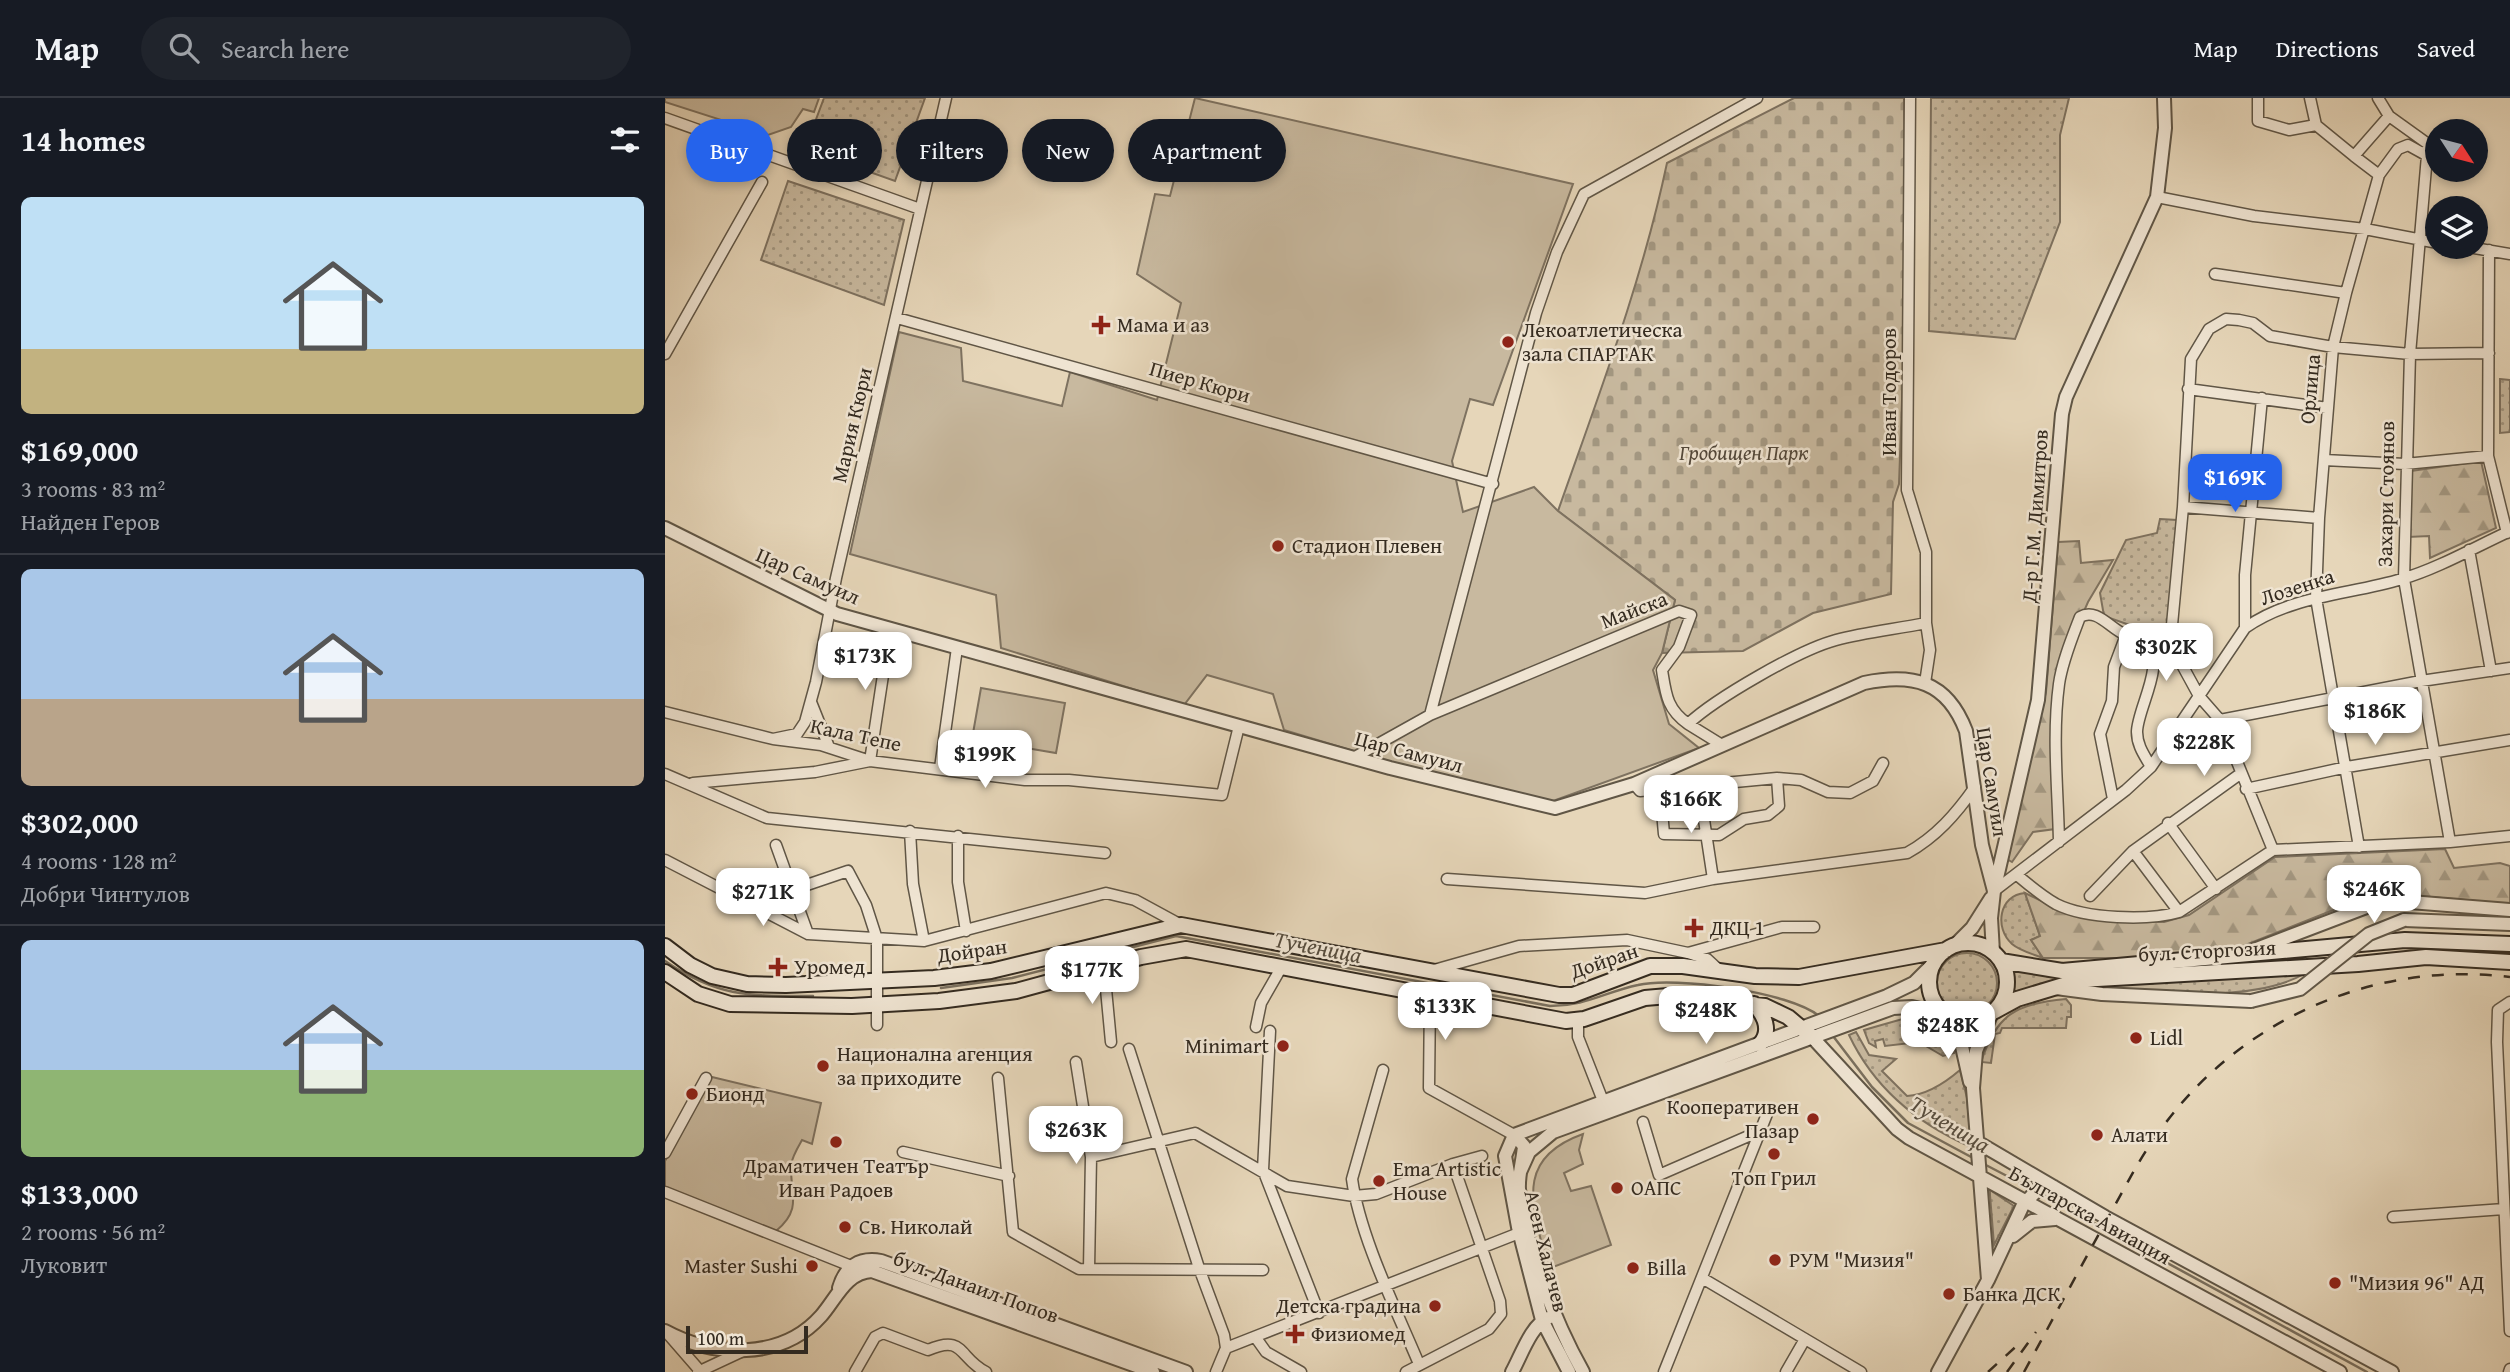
<!DOCTYPE html>
<html lang="en">
<head>
<meta charset="utf-8">
<style>
	:root { --surface:#171b24; --page:#20242c; --text:#f1f3f6; --muted:#9ea1a6; --line:#363941; --accent:#2563eb }
	body { margin:0; font-family:"Gentium Book Plus",serif; background:var(--page); color:var(--text); height:100vh; display:flex; flex-direction:column; font-size:26px; white-space:nowrap }
	* { box-sizing:border-box; margin:0 }
	p { font-size:23px; color:var(--muted) }
	.icon { flex:none; width:38px; height:38px; fill:none; stroke:currentColor; stroke-width:2; stroke-linecap:round; stroke-linejoin:round }
	.map { position:relative; flex:1; overflow:hidden }
	.side { display:flex; flex-direction:column; background:var(--surface); width:665px }
	.side>* { flex:none }
	.top-card { position:absolute; left:21px; top:21px; width:665px; height:63px; display:flex; gap:14px }
	.needle { width:46px; rotate:126deg }
	.controls { position:absolute; left:1760px; top:21px; display:grid; gap:14px }
	.controls a { display:grid; place-items:center; width:63px; height:63px; border-radius:50%; background:var(--surface); box-shadow:0 4px 10px #0003; font-size:35px }
	.scale { position:absolute; left:21px; bottom:18px; width:122px; box-sizing:border-box; padding-left:7px; border:4px solid #342b20; border-top:0; font-size:19px; line-height:24px; white-space:nowrap; color:#342b20; -webkit-text-stroke:5px #efe4d2; paint-order:stroke }
	.price { position:absolute; translate:-50% -60px; padding:0 16px; border-radius:14px; background:#fff; color:#222; font-size:23px; line-height:46px; filter:drop-shadow(0 2px 4px #0008) }
	.price::after { content:''; position:absolute; left:50%; top:42px; width:21px; height:16px; margin-left:-10px; background:inherit; clip-path:polygon(0 0,100% 0,50% 100%) }
	.price.current { background:var(--accent); color:#fff }
	ul { padding:0; list-style:none }
	li { display:grid; align-content:center; gap:14px; height:371px; padding:0 21px }
	li+li { border-top:2px solid var(--line) }
	li span { display:grid; place-items:center; height:217px; border-radius:10px; color:#555 }
	li>.icon { margin-inline-start:auto }
	span .icon { width:126px; height:126px; fill:#fffc; stroke-width:1 }
	li b { font-size:30px }
	h2 { display:flex; justify-content:space-between; align-items:center; height:84px; padding:0 21px; font-size:30px }
	.pill { padding:0 24px; border-radius:32px; background:var(--surface); box-shadow:0 4px 10px #0003; font-size:24px; line-height:63px }
	.pill.current { background:var(--accent); color:#fff }
	header { display:flex; align-items:center; gap:42px; box-sizing:border-box; height:98px; padding:0 35px; background:var(--surface); border-bottom:2px solid var(--line) }
	header strong { font-size:33px }
	nav { display:flex; gap:38px; margin-inline-start:auto; font-size:24px }
	.search { width:490px; height:63px; background:var(--page); display:flex; align-items:center; gap:18px; box-sizing:border-box; padding:0 24px; border-radius:38px; color:var(--muted); font-size:26px }
	main { display:flex; flex:1; min-height:0 }
	.map>svg:first-child { display:block }
	.grass { fill:url(#grass-dots); stroke:#7e7260; stroke-width:2 }
	.forest { fill:url(#forest-firs); stroke:#7e7260; stroke-width:2 }
	.cemetery { fill:url(#cemetery-stones); stroke:#7e7260; stroke-width:2 }
	.park { fill:#c8b99f; stroke:#7e7260; stroke-width:2 }
	.lines { fill:none; stroke-linecap:round; stroke-linejoin:round }
	.stream { stroke:#7a6f5d; stroke-width:2.5 }
	.minor-casing { stroke:#605646; stroke-width:13 }
	.tertiary-casing { stroke:#605646; stroke-width:16 }
	.secondary-casing { stroke:#342b20; stroke-width:18 }
	.minor { stroke:#efe4d2; stroke-width:10 }
	.tertiary { stroke:#efe4d2; stroke-width:12 }
	.secondary { stroke:#efe4d2; stroke-width:14 }
	.rail { stroke:#342b20; stroke-width:2.5; stroke-dasharray:12 12; stroke-linecap:butt }
	.tertiary-bridge-casing { stroke:#605646; stroke-width:16; stroke-linecap:butt }
	.tertiary-bridge { stroke:#efe4d2; stroke-width:12 }
	.poi-dot { fill:#8f2418; stroke:#efe4d2; stroke-width:2.5 }
	.labels { text-anchor:middle; stroke-width:5; stroke-linejoin:round; paint-order:stroke }
	.poi-label { font-size:21px; fill:#342b20; stroke:#efe4d2; text-anchor:start }
	.street-label { font-size:21px; fill:#342b20; stroke:#efe4d2 }
	.park-label { font-size:21px; font-style:italic; fill:#524739; stroke:#efe4d2 }
	.water-label { font-size:23px; font-style:italic; fill:#574d3e; stroke:#efe4d2 }
</style>
</head>
<body>
<header>
<strong>Map</strong>
<div class="search"><svg class="icon" aria-label="search" viewBox="0 0 24 24"><circle cx="10" cy="10" r="6"/><path d="M15 15l6 6"/></svg>Search here</div>
<nav><a>Map</a><a>Directions</a><a>Saved</a></nav>
</header>
<main>
<section class="side">
<h2>14 homes<svg class="icon" aria-label="filters" viewBox="0 0 24 24"><path d="M4 7h16M4 17h16"/><circle cx="9" cy="7" r="2"/><circle cx="15" cy="17" r="2"/></svg></h2>
<ul>
<li><span style="background:linear-gradient(#bfe0f5 70%,#c2b280 0)"><svg class="icon" aria-label="home" viewBox="0 0 24 24"><path d="M3 11l9-7 9 7M6 9v11h12V9"/></svg></span><div><b>$169,000</b><p>3 rooms · 83 m²</p><p>Найден Геров</p></div></li>
<li><span style="background:linear-gradient(#a9c7e8 60%,#b9a48a 0)"><svg class="icon" aria-label="home" viewBox="0 0 24 24"><path d="M3 11l9-7 9 7M6 9v11h12V9"/></svg></span><div><b>$302,000</b><p>4 rooms · 128 m²</p><p>Добри Чинтулов</p></div></li>
<li><span style="background:linear-gradient(#a9c7e8 60%,#8fb573 0)"><svg class="icon" aria-label="home" viewBox="0 0 24 24"><path d="M3 11l9-7 9 7M6 9v11h12V9"/></svg></span><div><b>$133,000</b><p>2 rooms · 56 m²</p><p>Луковит</p></div></li>
</ul>
</section>
<div class="map">
<svg width="1845" height="1274" viewBox="0 0 1845 1274">
	<defs>
		<pattern id="grass-dots" width="8" height="8" patternUnits="userSpaceOnUse" patternTransform="scale(1.75)"><rect width="8" height="8" fill="#c8b99f"/><path d="M2 2h.1M6 6h.1" fill="none" stroke="#a39781" stroke-width="1.8" stroke-linecap="round"/></pattern>
		<pattern id="forest-firs" width="22" height="20" patternUnits="userSpaceOnUse" patternTransform="scale(1.75)"><rect width="22" height="20" fill="#c8b99f"/><path d="M5 1l3.5 6h-7zM16 11l3.5 6h-7z" fill="#a39781"/></pattern>
		<pattern id="cemetery-stones" width="16" height="16" patternUnits="userSpaceOnUse" patternTransform="scale(1.75)"><rect width="16" height="16" fill="#c8b99f"/><path d="M2 7V4a2 2 0 0 1 4 0v3zM10 15v-3a2 2 0 0 1 4 0v3z" fill="#a39781"/></pattern>
	</defs>
	<rect width="100%" height="100%" fill="#e6d6b9"/>
	<filter id="stains"><feTurbulence type="fractalNoise" baseFrequency=".00286" numOctaves="4"/><feColorMatrix values="0 0 0 0 .2 0 0 0 0 .09 0 0 0 0 .02 0 0 0 .5 -.17"/></filter>
	<radialGradient id="worn" r=".72"><stop offset=".6" stop-color="#630" stop-opacity="0"/><stop offset="1" stop-color="#630" stop-opacity=".3"/></radialGradient>
	<path class="grass" d="M159,0H260L230,83L140,51Z
		M1266,0H1404L1395,37V124L1350,241L1264,233Z
		M123,83L239,122L219,207L96,162Z
		M1835,281L1845,282V334L1835,335Z
		M1495,421L1512,422L1513,428L1503,530H1473L1439,518L1435,495L1461,442L1492,435Z
		M1360,795L1375,838L1366,842L1378,860C1368,856 1355,853 1347,846C1329,830 1334,797 1360,795Z
		M1272 885a30 30 0 1 1 60 0a30 30 0 1 1-60 0Z
		M1344,866H1554L1555,868L1346,899L1347,883Z
		M1639,876C1586,906 1487,894 1426,890L1428,887Z
		M1401,901L1406,907V919H1402L1401,930H1337L1335,935L1330,936L1326,965L1316,964C1332,916 1350,906 1401,901Z
		M1241,920L1285,928L1289,935V955L1278,958L1254,944L1220,948L1218,941L1210,943L1211,949L1204,945L1199,932Z
		M1191,934L1204,957L1231,961L1217,973L1242,998C1261,997 1281,984 1295,972L1302,1000L1306,1049C1253,1026 1209,990 1184,937Z
		M1325,1092L1349,1108L1329,1147L1325,1097Z"/>
	<path class="forest" d="M1816,363L1831,430L1765,460L1764,438L1743,439L1746,373Z
		M1414,443L1416,465L1448,462L1423,504L1398,561L1390,731L1368,734L1347,764L1340,760L1381,594L1393,444Z
		M1780,751L1789,770L1835,765L1845,768V806L1721,795L1676,809L1578,848L1474,860H1378L1366,842L1375,838L1360,795L1389,809L1425,821L1499,824L1524,817L1610,759Z"/>
	<path class="cemetery" d="M1129,0H1239L1241,191L1234,386L1228,404L1226,496L1148,515L1078,553L997,555L1010,502L893,413C933,299 977,184 1002,65Z"/>
	<path class="park" d="M0,0H154L149,14L138,11L126,29L103,37L0,4Z
		M530,0L908,86L828,307L805,301L787,363L798,414L869,389L893,413L1010,502L997,555L988,572L1004,626L1034,650L888,703L735,667L619,632L608,596L542,577L519,607L336,550L331,497L185,456L234,234L296,250L298,283L397,308L405,274L492,302L516,205L472,176L490,96L505,98Z
		M316,590L400,605L391,655L307,641Z
		M47,979L156,1005L147,1046L137,1042C133,1049 127,1059 126,1067C125,1095 138,1111 111,1133L102,1132L0,1096V1063Z
		M918,1036L914,1052L918,1066L899,1075L906,1093L926,1088L946,1147L883,1171C870,1113 845,1062 918,1036Z"/>
	<g class="lines">
		<path class="stream" d="M0,863C54,900 86,898 148,898
			M276,890L347,880L511,838L885,908C921,908 940,894 973,887C1010,878 1125,894 1154,918
			M1168,938L1207,989L1243,1025L1308,1060
			M1317,1065L1367,1091
			M1376,1096L1702,1274"/>
		<g class="minor-casing">
			<path id="minor" d="M1245,0L1242,392L1261,454V525L1265,552L1260,585
				M1593,0V23L1624,32L1651,27
				M1645,0L1651,27L1689,58L1724,18L1763,46L1745,256L1739,481L1785,744
				M1713,0L1724,18
				M0,20L255,111
				M1689,58L1714,77
				M1492,99L1589,118L1700,131L1773,145
				M1803,149L1845,156
				M1824,152L1823,358L1842,435
				M1550,176L1681,195
				M232,220L828,386
				M0,256L97,84
				M1523,291L1663,310
				M1659,362L1740,366L1823,358
				M1518,409L1654,420
				M1804,452L1826,573
				M1580,530V477L1597,300
				M1461,537C1467,539 1477,541 1481,545C1502,565 1472,611 1472,634C1472,648 1480,658 1486,669
				M146,604L164,649
				M0,614L108,641L156,647L205,663L360,682H404L557,697L574,628
				M765,617L871,215L892,154L919,96L1092,0
				M1555,622L1756,583L1845,570
				M1023,626L1057,647
				M108,641L132,636L140,624L151,584L171,480L281,0
				M688,660L765,617L1014,513L1026,517L1014,549L997,572C1001,597 1002,611 1023,626C1051,600 1134,552 1171,542C1200,534 1232,531 1261,525
				M275,670L292,550
				M0,676L102,720L440,755
				M28,685L150,674L205,663L225,531
				M969,686L975,693L1112,680L1136,682L1163,694L1185,695L1208,683L1218,665
				M1034,689L1048,781
				M995,691L999,736L1054,737L1079,721L1103,717L1114,708L1112,680
				M1581,691L1682,669L1845,642
				M1503,725L1551,791
				M245,733L248,786L259,843
				M293,738V784L301,833
				M1394,744C1393,691 1387,638 1394,586C1397,564 1407,540 1415,519C1432,509 1445,531 1461,537L1449,569L1447,603L1435,636L1448,701
				M111,747L143,836
				M1694,749L1651,500L1654,420L1668,249L1681,195L1714,77L1733,51L1743,47L1761,57
				M1608,752L1555,622L1534,598L1516,565L1507,527L1518,409L1526,261L1544,231L1561,221L1574,222L1588,225L1605,238L1668,249L1745,256L1824,255
				M1468,753L1514,814
				M0,762L143,836L259,843L441,795L470,802L516,827
				M1352,777C1365,788 1377,798 1391,806C1421,821 1483,823 1514,814L1608,752L1785,744L1845,738
				M782,781L980,795L1048,781L1242,755C1271,739 1291,716 1310,689
				M127,792L183,773L201,807L212,841V927
				M1329,793L1461,692L1486,669L1580,530C1627,497 1684,497 1737,481C1774,470 1810,449 1845,433
				M1425,798L1468,753L1575,676
				M1023,855L1042,861L1055,873
				M439,870L446,944
				M769,872L854,848L962,842L1023,855L1117,829H1149
				M765,898L764,990L849,1037
				M1845,904L1833,912L1832,944L1845,1233
				M913,923V939L940,1008
				M591,929L596,905L616,870
				M605,933L598,1072L654,1215
				M464,951L534,1170L559,1237L561,1250
				M411,964L426,1059L424,1171
				M718,972L687,1081C695,1139 731,1211 754,1266
				M333,980L348,1134L414,1171L598,1172
				M978,1024L994,1077L1095,1033
				M238,1054L344,1078
				M0,1055L41,980
				M426,1059L530,1035L622,1088L689,1098L711,1096L788,1066L817,1058
				M0,1094L186,1168L188,1175
				M1728,1119L1839,1111
				M1037,1180L1196,1274
				M2,1235L36,1274
				M591,1240L601,1254L636,1274
				M33,1274L80,1252
				M190,1274L210,1239L218,1235L263,1252C300,1236 293,1260 321,1274
				M551,1274L561,1250L854,1135
				M741,1274L824,1231L836,1216L835,1203L788,1066
				M999,1274L1102,1016
				M1121,1274L1140,1241
				M1844,1274L1845,1271"/>
		</g>
		<g class="tertiary-casing">
			<path id="tertiary" d="M0,430L172,516L725,670L890,710L969,686L1199,585C1248,575 1282,583 1301,633L1317,747L1329,793
				M1739,822L1845,826
				M1290,847L1307,830L1326,800
				M1586,853L1720,802L1845,812
				M1328,854L1326,820L1329,793L1373,602L1397,316L1401,299L1492,99L1500,30L1499,0
				M1391,890L1437,896L1586,903
				M1291,922L1305,984
				M1147,939L1232,1031L1244,1040L1675,1274
				M849,1037L859,1048C858,1062 853,1077 854,1091C860,1148 890,1224 918,1274
				M1312,1044L1440,1119L1727,1274
				M855,1074L864,1054L888,1034L1228,910L1247,909L1280,917
				M1348,1138L1367,1123L1390,1121
				M1323,1182L1308,990L1311,953L1326,917
				M174,1190C180,1169 194,1159 216,1163L521,1274
				M0,1233C48,1259 116,1263 156,1218C171,1201 181,1174 207,1173L488,1274
				M847,1274C856,1258 866,1227 883,1220
				M904,1274L877,1222L853,1129L840,1058L849,1037L1222,898L1249,885L1267,867
				M1273,1274L1323,1182L1358,1107L1376,1088L1389,1089"/>
		</g>
		<g class="secondary-casing">
			<path id="secondary" d="M1264 884a39 39 0 1 1 78 0a39 39 0 1 1-78 0Z
				M0,848L25,867L47,878L82,886L121,887L269,880L326,873L516,827L894,897H908L985,868H1018L1090,878L1134,879L1281,852
				M1336,863L1397,873L1740,842L1845,846
				M0,874L33,896L65,906L187,908L274,903L351,893L476,859L521,851L901,923L919,921L980,900L1003,898L1100,908L1123,919L1147,939
				M1089,906C1099,917 1107,933 1095,946
				M1330,913L1352,901L1415,882L1693,866L1761,859L1845,864"/>
		</g>
		<use href="#minor" class="minor"/>
		<use href="#tertiary" class="tertiary"/>
		<use href="#secondary" class="secondary"/>
		<path class="rail" d="M1323,1274L1357,1243
			M1342,1274L1371,1234
			M1359,1274C1388,1221 1416,1168 1445,1116C1461,1088 1475,1059 1494,1034C1573,922 1709,862 1845,879"/>
		<g class="tertiary-bridge-casing">
			<path id="tertiary-bridge" d="M1586,903L1635,891L1704,836L1739,822"/>
		</g>
		<use href="#tertiary-bridge" class="tertiary-bridge"/>
	</g>
	<g class="poi-dot">
		<path d="M432.5 216.5h7v7h7v7h-7v7h-7v-7h-7v-7h7z"/>
		<circle cx="843" cy="244" r="7"/>
		<circle cx="613" cy="448" r="7"/>
		<path d="M1025.5 819.5h7v7h7v7h-7v7h-7v-7h-7v-7h7z"/>
		<path d="M109.5 858.5h7v7h7v7h-7v7h-7v-7h-7v-7h7z"/>
		<circle cx="1471" cy="940" r="7"/>
		<circle cx="618" cy="948" r="7"/>
		<circle cx="158" cy="968" r="7"/>
		<circle cx="27" cy="996" r="7"/>
		<circle cx="1148" cy="1021" r="7"/>
		<circle cx="1432" cy="1037" r="7"/>
		<circle cx="171" cy="1044" r="7"/>
		<circle cx="1109" cy="1056" r="7"/>
		<circle cx="714" cy="1083" r="7"/>
		<circle cx="952" cy="1090" r="7"/>
		<circle cx="180" cy="1129" r="7"/>
		<circle cx="1110" cy="1162" r="7"/>
		<circle cx="147" cy="1168" r="7"/>
		<circle cx="968" cy="1170" r="7"/>
		<circle cx="1670" cy="1185" r="7"/>
		<circle cx="1284" cy="1196" r="7"/>
		<circle cx="770" cy="1208" r="7"/>
		<path d="M626.5 1225.5h7v7h7v7h-7v7h-7v-7h-7v-7h7z"/>
	</g>
	<g class="labels">
		<g class="poi-label">
			<text x="452" y="234">Мама и аз</text>
			<text x="857" y="239">Лекоатлетическа<tspan x="857" dy="24">зала СПАРТАК</tspan></text>
			<text x="627" y="455">Стадион Плевен</text>
			<text x="1045" y="837">ДКЦ 1</text>
			<text x="129" y="876">Уромед</text>
			<text x="1485" y="947">Lidl</text>
			<text x="604" y="955" text-anchor="end">Minimart</text>
			<text x="172" y="963">Национална агенция<tspan x="172" dy="24">за приходите</tspan></text>
			<text x="41" y="1003">Бионд</text>
			<text x="1134" y="1016" text-anchor="end">Кооперативен<tspan x="1134" dy="24">Пазар</tspan></text>
			<text x="1446" y="1044">Алати</text>
			<text x="171" y="1075" text-anchor="middle">Драматичен Театър<tspan x="171" dy="24">Иван Радоев</tspan></text>
			<text x="728" y="1078">Ema Artistic<tspan x="728" dy="24">House</tspan></text>
			<text x="1109" y="1087" text-anchor="middle">Топ Грил</text>
			<text x="966" y="1097">ОАПС</text>
			<text x="194" y="1136">Св. Николай</text>
			<text x="1124" y="1169">РУМ "Мизия"</text>
			<text x="133" y="1175" text-anchor="end">Master Sushi</text>
			<text x="982" y="1177">Billa</text>
			<text x="1684" y="1192">"Мизия 96" АД</text>
			<text x="1298" y="1203">Банка ДСК</text>
			<text x="756" y="1215" text-anchor="end">Детска градина</text>
			<text x="646" y="1243">Физиомед</text>
		</g>
		<g class="street-label">
			<text transform="translate(535 284) rotate(16)" y="7">Пиер Кюри</text>
			<text transform="translate(1645 291) rotate(-85)" y="7">Орлица</text>
			<text transform="translate(1224 294) rotate(-90)" y="7">Иван Тодоров</text>
			<text transform="translate(187 327) rotate(-77)" y="7">Мария Кюри</text>
			<text transform="translate(1721 396) rotate(-89)" y="7">Захари Стоянов</text>
			<text transform="translate(1370 418) rotate(-86)" y="7">Д-р Г.М. Димитров</text>
			<text transform="translate(143 478) rotate(24)" y="7">Цар Самуил</text>
			<text transform="translate(1632 489) rotate(-18)" y="7">Лозенка</text>
			<text transform="translate(969 512) rotate(-21)" y="7">Майска</text>
			<text transform="translate(191 637) rotate(12)" y="7">Кала Тепе</text>
			<text transform="translate(744 654) rotate(15)" y="7">Цар Самуил</text>
			<text transform="translate(1327 684) rotate(81)" y="7">Цар Самуил</text>
			<text transform="translate(307 853) rotate(-8)" y="7">Дойран</text>
			<text transform="translate(1542 853) rotate(-3)" y="7">бул. Сторгозия</text>
			<text transform="translate(939 863) rotate(-19)" y="7">Дойран</text>
			<text transform="translate(1425 1117) rotate(29)" y="7">Българска Авиация</text>
			<text transform="translate(881 1153) rotate(76)" y="7">Асен Халачев</text>
			<text transform="translate(311 1189) rotate(20)" y="7">бул. Данаил Попов</text>
		</g>
		<g class="park-label">
			<text x="1079" y="362">Гробищен Парк</text>
		</g>
		<g class="water-label">
			<text transform="translate(653 849) rotate(11)" y="8">Тученица</text>
			<text transform="translate(1285 1026) rotate(31)" y="8">Тученица</text>
		</g>
	</g>
	<rect width="100%" height="100%" filter="url(#stains)"/>
	<rect width="100%" height="100%" fill="url(#worn)"/>
</svg>
<div class="controls">
<a><svg class="needle" viewBox="-14 -14 28 28"><path d="M0-13l5 13h-10z" fill="#e53935"/><path d="M0 13l5-13h-10z" fill="#9ea1a6"/></svg></a>
<a><svg class="icon" aria-label="layers" viewBox="0 0 24 24"><path d="M12 4l9 5-9 5-9-5zM3 14l9 5 9-5"/></svg></a>
</div>
<div class="scale">100 m</div>
<b class="price current" style="left:1570px;top:416px">$169K</b>
<b class="price" style="left:1501px;top:585px">$302K</b>
<b class="price" style="left:200px;top:594px">$173K</b>
<b class="price" style="left:1710px;top:649px">$186K</b>
<b class="price" style="left:1539px;top:680px">$228K</b>
<b class="price" style="left:320px;top:692px">$199K</b>
<b class="price" style="left:1026px;top:737px">$166K</b>
<b class="price" style="left:1709px;top:827px">$246K</b>
<b class="price" style="left:98px;top:830px">$271K</b>
<b class="price" style="left:427px;top:908px">$177K</b>
<b class="price" style="left:780px;top:944px">$133K</b>
<b class="price" style="left:1041px;top:948px">$248K</b>
<b class="price" style="left:1283px;top:963px">$248K</b>
<b class="price" style="left:411px;top:1068px">$263K</b>
<div class="top-card">
<a class="pill current">Buy</a>
<a class="pill">Rent</a>
<a class="pill">Filters</a>
<a class="pill">New</a>
<a class="pill">Apartment</a>
</div>
</div>
</main>
</body>
</html>
